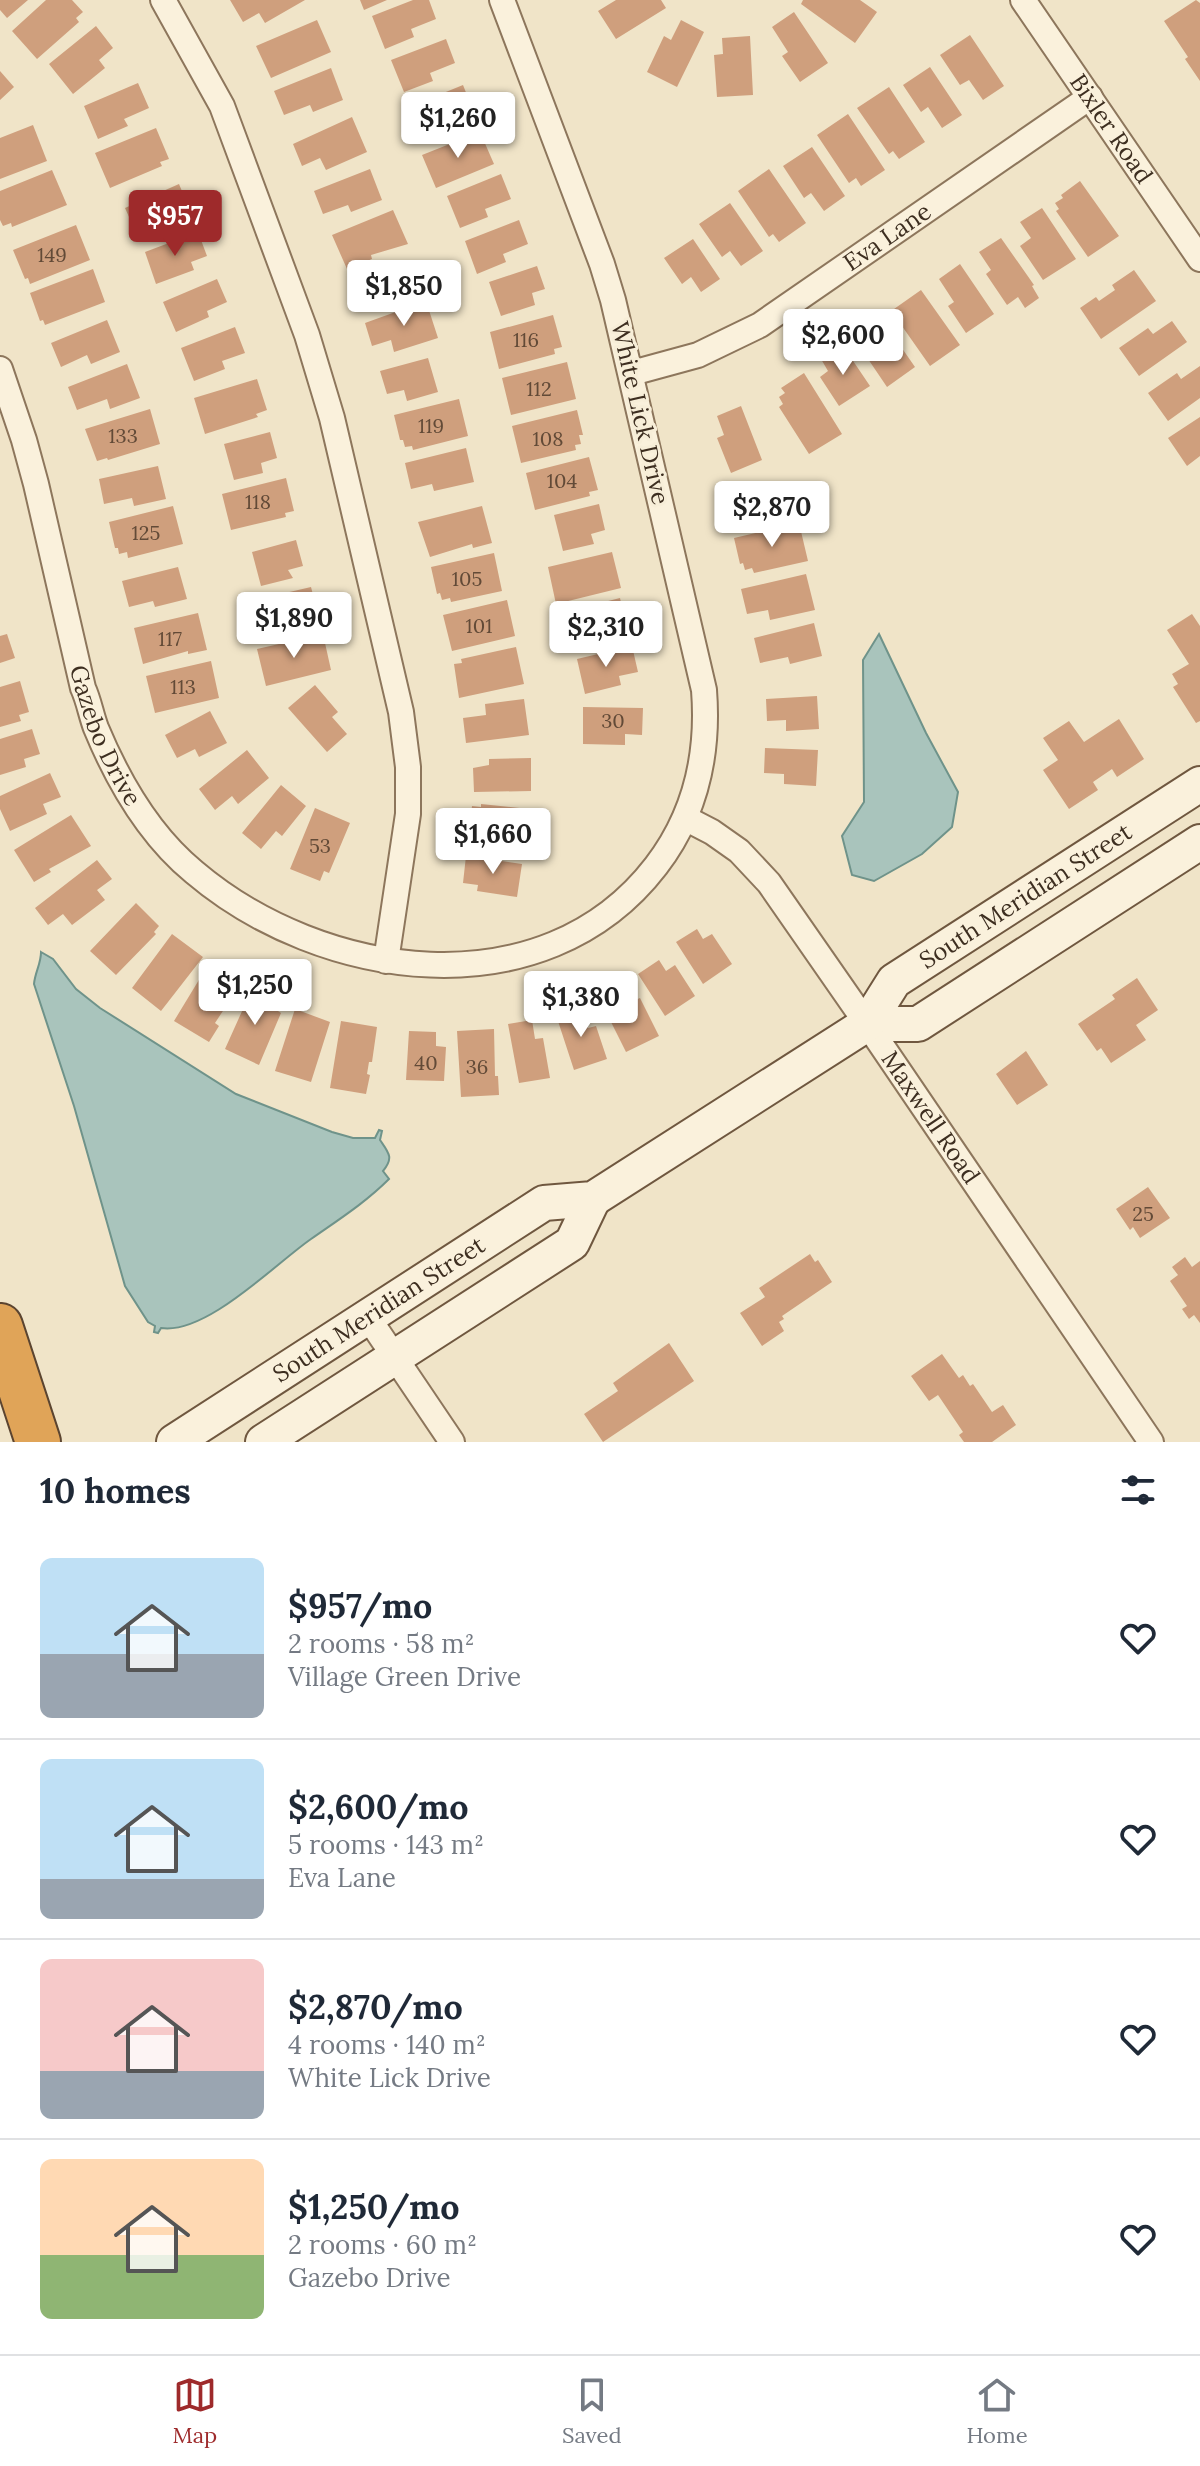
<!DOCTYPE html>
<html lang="en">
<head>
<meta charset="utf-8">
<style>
	:root { --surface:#fff; --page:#f2f2f3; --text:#1f2937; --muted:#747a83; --line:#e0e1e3; --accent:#9e2a2b }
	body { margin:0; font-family:Lora,serif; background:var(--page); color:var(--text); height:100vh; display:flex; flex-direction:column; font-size:30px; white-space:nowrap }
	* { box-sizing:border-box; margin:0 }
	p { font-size:26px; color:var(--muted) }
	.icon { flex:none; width:44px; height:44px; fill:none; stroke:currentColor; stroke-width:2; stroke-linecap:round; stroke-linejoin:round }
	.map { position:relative; height:1442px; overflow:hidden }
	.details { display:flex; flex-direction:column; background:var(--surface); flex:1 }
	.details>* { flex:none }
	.price { position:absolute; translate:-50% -68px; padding:0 18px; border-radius:8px; background:#fff; color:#222; font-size:26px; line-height:52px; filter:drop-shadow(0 2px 4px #0008) }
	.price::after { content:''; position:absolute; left:50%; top:48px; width:24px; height:18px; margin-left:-12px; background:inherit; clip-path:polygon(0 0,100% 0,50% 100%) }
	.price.on { background:var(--accent); color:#fff }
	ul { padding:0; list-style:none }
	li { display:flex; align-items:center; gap:24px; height:200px; padding:0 40px }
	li+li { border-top:2px solid var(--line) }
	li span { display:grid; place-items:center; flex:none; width:224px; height:160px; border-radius:12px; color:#555 }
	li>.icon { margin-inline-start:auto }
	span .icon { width:96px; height:96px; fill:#fffc; stroke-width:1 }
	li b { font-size:34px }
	h2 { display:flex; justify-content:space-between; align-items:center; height:96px; padding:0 40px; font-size:34px }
	.dock { display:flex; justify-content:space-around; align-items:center; height:112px; border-top:2px solid var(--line); background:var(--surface); font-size:22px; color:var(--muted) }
	.dock a { display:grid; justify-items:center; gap:4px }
	.dock .on { color:var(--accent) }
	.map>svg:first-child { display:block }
	.water { fill:#a9c4bc; stroke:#6f938a; stroke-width:2 }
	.building { fill:#cf9f7d }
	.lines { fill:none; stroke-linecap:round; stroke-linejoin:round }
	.street-casing { stroke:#8d765c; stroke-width:28 }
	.secondary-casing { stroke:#6f573f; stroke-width:38 }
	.highway-casing { stroke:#5b4430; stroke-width:48 }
	.street { stroke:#faf1dc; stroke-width:24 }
	.secondary { stroke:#faf1dc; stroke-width:34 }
	.highway { stroke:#e0a458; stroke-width:44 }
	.labels { text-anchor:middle; stroke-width:6; stroke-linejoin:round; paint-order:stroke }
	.number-label { font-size:20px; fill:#624a37 }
	.street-label { font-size:24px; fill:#3d2e20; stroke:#f7eed8 }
</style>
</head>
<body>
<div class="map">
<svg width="1200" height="1442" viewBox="0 0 1200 1442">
	<rect width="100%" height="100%" fill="#f0e4c8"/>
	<path class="water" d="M879,634L926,733L958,792L952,827L922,854L874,881L852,875L842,836L864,802L863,660Z
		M41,952L53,959L76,989L100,1008L236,1094L332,1132L353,1138H375L379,1130L382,1131L380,1140C389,1153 394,1158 383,1171L389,1179C365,1203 338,1220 311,1239C275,1264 206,1335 161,1328L158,1333L154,1332L155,1326L148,1322L125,1286L74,1106L34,984C35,972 41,964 41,952Z"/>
	<path class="building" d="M0,0H28L7,18L0,10Z
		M46,0H72L83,12L76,18L79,22L37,59L12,31Z
		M230,0H305L265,23L259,13L243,22Z
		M360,0H387L364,10Z
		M413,0H429L436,19L411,29L414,37L385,49L372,16Z
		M616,0H661L666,8L616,39L598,11Z
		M803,0H860L877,12L855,43L801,4Z
		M1196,0L1200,3V81L1185,59L1188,57L1164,21Z
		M794,12L828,63L800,82L782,56L788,52L772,27Z
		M317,20L331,52L271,78L256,46Z
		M681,20L704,32L677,87L647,72L664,36L671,40Z
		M96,26L113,48L99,60L105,68L73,94L49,64Z
		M970,35L1004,86L983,100L969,80L960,85L940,55Z
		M750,36L753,95L717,97L714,55L723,54L722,38Z
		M446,39L455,63L430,73L433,81L404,92L391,60Z
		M930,67L962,115L942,128L928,107L921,112L903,85Z
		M331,68L343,100L313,112L310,105L284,115L274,91Z
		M0,71L14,87L0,100Z
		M138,83L149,108L124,119L128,126L98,139L84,106Z
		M463,85L473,110L448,120L451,128L422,139L409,107Z
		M889,87L925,142L899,159L893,151L889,154L857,108Z
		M848,114L885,170L861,186L856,178L849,183L817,135Z
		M352,117L367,152L326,170L320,158L302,166L293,144Z
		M33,125L47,161L0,179V138Z
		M156,128L169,159L160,162L162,166L110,188L95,153Z
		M480,132L494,164L436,188L422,155Z
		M812,147L845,196L824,211L811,193L804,198L783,166Z
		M370,169L382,200L351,212L348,205L323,214L314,191Z
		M769,169L806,223L779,242L773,234L769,237L738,191Z
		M52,170L67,205L12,227L11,223L3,226L0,220V191Z
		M501,174L511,199L485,209L488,217L460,228L447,196Z
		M1080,181L1119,236L1088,257L1056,211L1059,209L1055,203L1063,198L1061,195Z
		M179,184L189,208L169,217L171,222L138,237L125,208Z
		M730,203L763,251L741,266L730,251L722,257L699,224Z
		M1042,208L1076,259L1043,280L1020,246L1031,238L1020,222Z
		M393,210L408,244L371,255L372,259L347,269L332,235Z
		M519,220L528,244L503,254L506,262L477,274L465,241Z
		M76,225L90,260L30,284L28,278L25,279L13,250Z
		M198,232L207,256L191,262L194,270L156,284L145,252Z
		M1001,238L1034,285L1032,286L1039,298L1025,308L1018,297L1007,305L986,274L991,270L979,252Z
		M693,239L720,279L701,292L691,277L682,284L664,258Z
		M406,260L418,291L387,303L384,295L359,305L350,282Z
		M960,264L994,314L966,333L948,306L954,302L939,279Z
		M537,266L545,289L532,293L535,305L501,316L489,282Z
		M93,269L105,302L45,325L43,320L40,321L30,293Z
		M1134,270L1156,301L1101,339L1080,308L1096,297L1099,301L1115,290L1112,285Z
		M217,279L227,302L207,311L209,317L176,332L163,302Z
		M921,290L960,345L930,366L897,319L900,317L894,309Z
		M426,301L438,338L394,352L391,340L372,346L365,323Z
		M553,315L562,347L554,349L555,354L499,369L490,332Z
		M881,318L915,367L887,387L866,356L872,352L860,333Z
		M107,320L120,352L91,364L87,355L61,367L51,343Z
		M1172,321L1187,342L1139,376L1119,348L1148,328L1153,334Z
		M235,327L245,353L222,361L225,369L194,381L181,348Z
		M839,348L842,352L845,349L870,386L839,406L820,377L828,371L821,359Z
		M428,358L438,392L407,401L404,390L387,394L380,371Z
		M567,362L576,399L511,415L502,378Z
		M127,364L140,398L110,409L107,399L77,410L68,387Z
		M1200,366V398L1168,421L1148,393L1177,373L1181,379Z
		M804,373L842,434L809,454L779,407L783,404L779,397L785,393L781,388Z
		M257,379L267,410L256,414L258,417L205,434L194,398Z
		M459,399L468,436L413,450L412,446L405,447L403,440H400L394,415Z
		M741,406L762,460L731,473L717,438L724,435L717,416Z
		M150,409L160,444L108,460L107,458L97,461L85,429Z
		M577,410L583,435H579L581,444L575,445L576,450L521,463L512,426Z
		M1200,417V456L1187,466L1168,438Z
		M270,432L277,458L261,463L263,473L234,480L224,444Z
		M466,448L474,482L434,491L432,484L411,489L405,463Z
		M589,457L598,490L589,492L590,496L535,510L526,473Z
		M158,466L166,499L134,506L132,498L104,504L99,479Z
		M286,478L294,511L285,513L286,517L231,530L222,494Z
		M599,504L605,530L591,534L594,544L563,551L554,515Z
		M173,506L183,544L128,558L127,552L119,554L118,548H115L109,522Z
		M482,506L492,543L473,548L472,544L430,557L418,522Z
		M799,523L808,561L754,573L752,568L745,570L743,563L740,564L734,538Z
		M296,540L303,566L288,570L293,578L261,586L252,552Z
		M612,552L621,588L556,604L548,567Z
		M494,553L502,591L451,602L450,598L442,600L440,593L437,594L431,567Z
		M178,567L187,599L155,607L153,601L129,607L122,581Z
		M806,574L815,610L770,620L768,610L747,614L741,589Z
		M311,587L317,610L315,611L317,620L310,622L311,627L255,640L246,602Z
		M620,598L626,624L608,629L610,637L574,646L565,612Z
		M507,600L515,636L452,651L443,615Z
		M198,613L207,650L188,654V651L143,664L134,628Z
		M1192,614L1200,626V721L1196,723L1173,687L1178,684L1172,674L1189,664L1167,630Z
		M814,623L822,656L790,664L788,657L760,663L754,638Z
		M7,634L15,658L0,663V636Z
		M323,634L331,670L266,686L257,649Z
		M632,646L638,672L619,676L621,685L585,694L577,659Z
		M516,647L524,684L459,698L454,664L462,663L461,659Z
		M211,661L219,698L155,713L146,676Z
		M20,681L29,712L19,715L21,721L0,727V687Z
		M315,685L338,712L332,717L347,734L327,752L288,708Z
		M817,696L819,729L786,731V720L767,721L766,699Z
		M524,699L529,735L466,743L463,718L486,715L485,704Z
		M583,707L643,708L642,735L625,734V745L583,744Z
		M210,711L227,743L199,757L195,749L177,758L165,735Z
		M1119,719L1144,759L1117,777L1112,769L1093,782L1098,790L1069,809L1043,770L1058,760L1043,738L1069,721L1084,742Z
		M32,729L40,754L24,759L26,767L0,775V739Z
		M765,748L818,750L816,786L784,784V774L764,773Z
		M247,750L269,778L238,804L232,796L215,810L199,789Z
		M531,758V791L474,792L473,768L489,765V759Z
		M50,773L61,797L43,804L47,814L10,831L0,809V796Z
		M281,785L306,806L282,836L276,831L261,849L242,833Z
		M481,804L538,810L534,848L468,842L472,806L481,807Z
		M315,808L350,823L329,873L324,871L320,881L290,869Z
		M71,815L91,846L49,869L51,872L34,882L14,850Z
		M466,856L522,864L517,897L477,891L478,885L463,883Z
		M97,860L112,879L97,890L105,900L72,925L63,914L48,925L35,908Z
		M136,903L159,926L154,932L156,934L116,975L90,951Z
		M697,929L703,939L712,934L732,964L703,984L676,942Z
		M172,934L203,957L161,1011L132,988Z
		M659,960L666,971L675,965L695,996L665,1016L638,974Z
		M208,965L240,985L215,1023L219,1026L209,1042L174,1021Z
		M1137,978L1158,1010L1136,1025L1146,1040L1111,1063L1101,1048L1097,1051L1078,1024L1115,999L1112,995Z
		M623,986L631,1002L640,998L659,1036L626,1052L599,998Z
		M252,989L282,1002L278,1011L281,1013L259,1065L225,1049Z
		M581,1007L588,1028L596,1026L607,1059L574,1070L556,1015Z
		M295,1009L330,1022L311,1082L275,1071Z
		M532,1020L535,1039L543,1038L550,1078L519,1083L508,1024Z
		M341,1021L377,1027L372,1062H369L367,1074L370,1075L366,1094L330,1088Z
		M494,1029L495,1076H498L499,1095L461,1097L457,1031Z
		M409,1031L436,1032V1046L446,1047L444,1081L406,1080Z
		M1026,1051L1048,1085L1017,1105L996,1074Z
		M1148,1187L1170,1218L1140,1238L1133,1227L1130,1230L1116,1209Z
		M810,1254L815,1262L818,1260L832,1282L782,1316L784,1319L779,1322L784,1331L762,1346L740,1313L765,1297L759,1288Z
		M1185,1257L1192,1267L1200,1261V1323L1194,1315L1189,1319L1182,1309L1187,1306L1170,1281L1178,1275L1172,1267Z
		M669,1343L694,1381L603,1442L584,1414L618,1391L613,1383Z
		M942,1354L959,1378L963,1375L970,1386L973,1384L992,1412L1003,1405L1016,1425L992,1442H964L959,1435L963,1432L938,1395L929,1401L911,1376Z"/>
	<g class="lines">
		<g class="street-casing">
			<g id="street">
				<path d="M163,0L222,106L307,335L332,418L401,712L408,767V814L386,961"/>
				<path id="s1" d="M1023,0L1200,259"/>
				<path id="s2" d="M0,369L24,440L36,484L83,688C89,701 91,715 96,728C118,781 149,835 194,872C321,980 543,1013 656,866C696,814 709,754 704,690L613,300L602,264L502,0"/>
				<path id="s3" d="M632,373L698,355L760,325L1090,97"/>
				<path id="s4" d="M685,818L712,832L739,851L769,883L867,1024L1151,1442"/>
				<path d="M367,1316L452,1442"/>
			</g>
		</g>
		<g class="secondary-casing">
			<g id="secondary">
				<path d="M867,1024H918L1200,842"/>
				<path id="s5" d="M174,1442L544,1203L593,1199L867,1024L894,981L1200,784"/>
				<path d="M263,1442L572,1243L593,1199"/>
			</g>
		</g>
		<g class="highway-casing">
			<path id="highway" d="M0,1326L38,1442"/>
		</g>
		<use href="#street" class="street"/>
		<use href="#secondary" class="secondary"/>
		<use href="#highway" class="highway"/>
	</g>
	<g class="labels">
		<g class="number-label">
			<text x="52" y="262">149</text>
			<text x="526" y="347">116</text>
			<text x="539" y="396">112</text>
			<text x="431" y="433">119</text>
			<text x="123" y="443">133</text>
			<text x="548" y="446">108</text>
			<text x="562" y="488">104</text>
			<text x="258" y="509">118</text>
			<text x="146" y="540">125</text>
			<text x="467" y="586">105</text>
			<text x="479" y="633">101</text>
			<text x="170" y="646">117</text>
			<text x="183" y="694">113</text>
			<text x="613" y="728">30</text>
			<text x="320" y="853">53</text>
			<text x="426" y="1070">40</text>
			<text x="477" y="1074">36</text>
			<text x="1143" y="1221">25</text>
		</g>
		<g class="street-label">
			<text dy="8" stroke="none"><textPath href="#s1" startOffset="156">Bixler Road</textPath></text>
			<text dy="8" stroke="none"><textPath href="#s3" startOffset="292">Eva Lane</textPath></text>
			<text transform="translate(640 413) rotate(77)" y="8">White Lick Drive</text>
			<text dy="8" stroke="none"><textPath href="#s2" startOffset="382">Gazebo Drive</textPath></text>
			<text dy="8" stroke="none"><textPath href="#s5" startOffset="1022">South Meridian Street</textPath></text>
			<text dy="8" stroke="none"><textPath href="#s4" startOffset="392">Maxwell Road</textPath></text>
			<text dy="8" stroke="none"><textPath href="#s5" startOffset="244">South Meridian Street</textPath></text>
		</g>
	</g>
</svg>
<b class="price" style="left:458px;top:160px">$1,260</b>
<b class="price on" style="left:175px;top:258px">$957</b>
<b class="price" style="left:404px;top:328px">$1,850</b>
<b class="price" style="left:843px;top:377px">$2,600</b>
<b class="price" style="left:772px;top:549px">$2,870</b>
<b class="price" style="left:294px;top:660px">$1,890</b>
<b class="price" style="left:606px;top:669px">$2,310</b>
<b class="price" style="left:493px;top:876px">$1,660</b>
<b class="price" style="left:255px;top:1027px">$1,250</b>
<b class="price" style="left:581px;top:1039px">$1,380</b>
</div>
<section class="details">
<h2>10 homes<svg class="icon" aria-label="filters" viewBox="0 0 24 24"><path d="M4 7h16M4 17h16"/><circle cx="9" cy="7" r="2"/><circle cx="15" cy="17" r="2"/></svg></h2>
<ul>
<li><span style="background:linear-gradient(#bfe0f5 60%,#9aa5b1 0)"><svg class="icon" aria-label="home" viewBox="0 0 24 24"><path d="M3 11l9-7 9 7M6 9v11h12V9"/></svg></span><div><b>$957/mo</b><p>2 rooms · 58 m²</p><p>Village Green Drive</p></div><svg class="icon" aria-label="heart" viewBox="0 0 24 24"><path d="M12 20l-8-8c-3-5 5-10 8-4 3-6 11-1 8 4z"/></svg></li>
<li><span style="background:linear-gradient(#bfe0f5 75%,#9aa5b1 0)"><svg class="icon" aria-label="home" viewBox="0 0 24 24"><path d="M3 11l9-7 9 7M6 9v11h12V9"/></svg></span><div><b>$2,600/mo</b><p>5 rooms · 143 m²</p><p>Eva Lane</p></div><svg class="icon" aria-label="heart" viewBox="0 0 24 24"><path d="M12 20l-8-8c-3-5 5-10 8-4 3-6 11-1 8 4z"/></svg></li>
<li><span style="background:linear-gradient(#f6c9c9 70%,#9aa5b1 0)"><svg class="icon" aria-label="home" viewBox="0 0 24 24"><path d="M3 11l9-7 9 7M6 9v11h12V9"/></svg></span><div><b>$2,870/mo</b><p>4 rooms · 140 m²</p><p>White Lick Drive</p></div><svg class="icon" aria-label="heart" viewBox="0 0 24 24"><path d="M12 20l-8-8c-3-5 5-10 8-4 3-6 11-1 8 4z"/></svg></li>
<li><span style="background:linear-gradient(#ffd9b3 60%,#8fb573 0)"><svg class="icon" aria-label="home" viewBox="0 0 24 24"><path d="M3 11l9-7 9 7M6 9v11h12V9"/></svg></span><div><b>$1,250/mo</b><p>2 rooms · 60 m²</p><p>Gazebo Drive</p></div><svg class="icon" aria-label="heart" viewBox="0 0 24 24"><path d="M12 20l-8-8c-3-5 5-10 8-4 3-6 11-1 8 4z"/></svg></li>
</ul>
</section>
<nav class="dock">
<a class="on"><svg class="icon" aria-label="map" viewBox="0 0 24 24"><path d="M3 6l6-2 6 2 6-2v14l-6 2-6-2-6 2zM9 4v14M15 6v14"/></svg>Map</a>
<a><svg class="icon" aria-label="saved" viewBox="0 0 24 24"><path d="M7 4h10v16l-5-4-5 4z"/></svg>Saved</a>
<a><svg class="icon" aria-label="home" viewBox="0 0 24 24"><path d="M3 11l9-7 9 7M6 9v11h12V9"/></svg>Home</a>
</nav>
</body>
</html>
